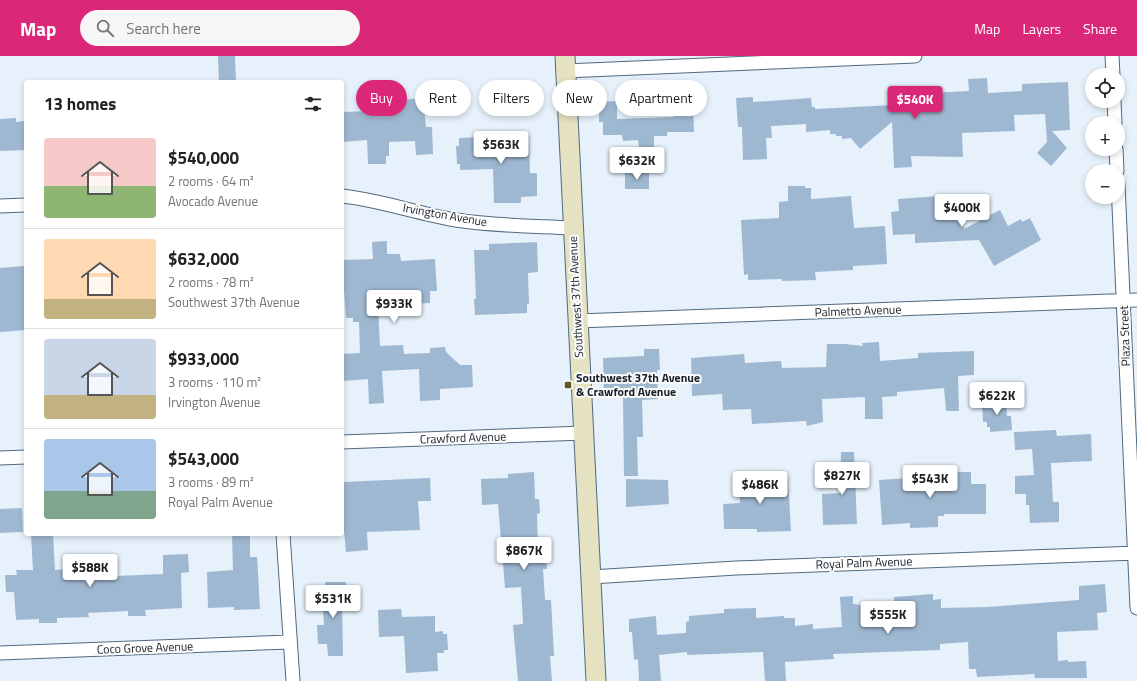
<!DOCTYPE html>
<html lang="en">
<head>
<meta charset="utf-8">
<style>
	:root { --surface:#fff; --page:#f6f6f6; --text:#202124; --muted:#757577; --line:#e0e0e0; --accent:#db2777 }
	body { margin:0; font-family:"Titillium Web",sans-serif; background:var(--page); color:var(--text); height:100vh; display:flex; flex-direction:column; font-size:15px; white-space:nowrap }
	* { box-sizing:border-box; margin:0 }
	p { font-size:13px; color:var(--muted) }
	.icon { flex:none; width:22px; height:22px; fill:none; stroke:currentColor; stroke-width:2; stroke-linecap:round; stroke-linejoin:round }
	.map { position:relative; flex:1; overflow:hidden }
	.details { position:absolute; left:24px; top:24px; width:320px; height:456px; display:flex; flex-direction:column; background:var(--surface); border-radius:4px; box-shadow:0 2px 6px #0003 }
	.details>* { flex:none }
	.guide { position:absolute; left:356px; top:24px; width:380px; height:36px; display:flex; gap:8px }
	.tools { position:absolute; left:1085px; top:12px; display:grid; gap:8px }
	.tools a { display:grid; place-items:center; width:40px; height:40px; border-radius:50%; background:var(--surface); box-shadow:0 2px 6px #0003; font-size:20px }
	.price { position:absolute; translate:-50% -34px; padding:0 9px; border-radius:4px; background:#fff; color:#222; font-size:13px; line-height:26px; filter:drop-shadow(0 1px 2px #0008) }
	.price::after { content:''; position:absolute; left:50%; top:24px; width:12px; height:9px; margin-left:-6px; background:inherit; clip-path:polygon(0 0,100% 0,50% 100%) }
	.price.selected { background:var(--accent); color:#fff }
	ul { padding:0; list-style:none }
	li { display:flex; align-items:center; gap:12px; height:100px; padding:0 20px }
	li+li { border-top:1px solid var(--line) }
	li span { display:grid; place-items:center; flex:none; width:112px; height:80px; border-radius:4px; color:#555 }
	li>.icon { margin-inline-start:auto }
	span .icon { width:48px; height:48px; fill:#fffc; stroke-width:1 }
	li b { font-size:17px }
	h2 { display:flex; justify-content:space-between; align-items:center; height:48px; padding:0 20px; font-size:17px }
	.pill { padding:0 14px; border-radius:18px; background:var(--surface); box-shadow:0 2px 6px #0003; font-size:14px; line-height:36px }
	.pill.selected { background:var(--accent); color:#fff }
	header { display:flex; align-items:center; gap:24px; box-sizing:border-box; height:56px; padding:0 20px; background:var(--accent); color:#fff }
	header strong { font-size:19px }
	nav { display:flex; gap:22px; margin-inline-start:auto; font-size:14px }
	.search { width:280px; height:36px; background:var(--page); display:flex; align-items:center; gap:10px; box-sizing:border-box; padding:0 14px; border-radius:22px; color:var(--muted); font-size:15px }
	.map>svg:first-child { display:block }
	.building { fill:#9fb8d1 }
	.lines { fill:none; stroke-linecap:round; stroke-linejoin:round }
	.minor-casing { stroke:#52697f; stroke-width:15 }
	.secondary-casing { stroke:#52697f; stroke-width:21 }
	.minor { stroke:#fff; stroke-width:13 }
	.secondary { stroke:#e5e2c2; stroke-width:19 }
	.poi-dot { fill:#5e5a27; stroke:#fcfcfc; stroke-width:1.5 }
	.labels { text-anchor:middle; stroke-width:4; stroke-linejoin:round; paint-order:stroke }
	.street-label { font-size:12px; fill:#172029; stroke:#fcfcfc }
	.poi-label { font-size:12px; font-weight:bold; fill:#172029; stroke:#fcfcfc; text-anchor:start }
</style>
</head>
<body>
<header>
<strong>Map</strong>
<div class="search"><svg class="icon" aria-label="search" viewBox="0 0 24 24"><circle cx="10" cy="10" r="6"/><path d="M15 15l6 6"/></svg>Search here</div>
<nav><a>Map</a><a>Layers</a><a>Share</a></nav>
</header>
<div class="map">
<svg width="1137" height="625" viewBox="0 0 1137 625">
	<rect width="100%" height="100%" fill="#e6f1fb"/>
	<path class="building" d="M218,0H235L236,26H219Z
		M987,22L988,37L1022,35V28L1068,26L1070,74L1052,75L1067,92L1051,110L1037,97L1047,86L1045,58L1014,59L1015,75L962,77L963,101L911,100L912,111L894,112L892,66L860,93L851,82L842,83V80H836V78H830V74L806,76V68L771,70L772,82H766L767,103L743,104L742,71H738L736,42L753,41V46L811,42L812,51H815V53L892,49V39L969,35L968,23Z
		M423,42L426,71H432L433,98L416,99L415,85L389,86V100H386V108H368L367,84L342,86V56L401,54L400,44Z
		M617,45V63L674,61V50L693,49L694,76H667V80H654V91L639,92L638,84L623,85L622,79H603V66H599V46Z
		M16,62V66L25,65L26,94L0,95V63Z
		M529,79L530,117H537V140L521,141V147H494L493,113L460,114V108H457L456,90H459V82Z
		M649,116V133H625V117Z
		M788,130H805V132H811V143L851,140L854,172L885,170L887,208L853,210V214L815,216L816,224L782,225V223L748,224V218L744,219L741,164L779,162V146L788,145Z
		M939,140V151L956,150L957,161H963L964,173L1000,154L1008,170L1021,163L1022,166L1030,162L1041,184L994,210L979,184L915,187V178L893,179L891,156L899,155L898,143Z
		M387,185V198H400L401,205L435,203L437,235H430V247L378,250L380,290L403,289L404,298L430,297V292L445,291L446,296L460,309H472L473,331L440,333V344L420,345L419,313L382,315L384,347L369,348L368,323L342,325V298L360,297L359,266H353V262H346L342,204L373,203L372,186Z
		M537,186L538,216L528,217L529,248H527V257L475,259L474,243H476L474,194H489V188Z
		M24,210L26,274L0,276V212Z
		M879,286L880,305L918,302V297L974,295V319L958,320L959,355H946L944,332L897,336V340L882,341L883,363H865V341L822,343L823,366L807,370L806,365L752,368L751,353L723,354L722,338L692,340L691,302L744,298L745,307L781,305L782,312L826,311L827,288H845L863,290L862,287Z
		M644,293H659L660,314H657L658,343L642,344L643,381H637L638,420H624L623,340L604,341L603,302L644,300Z
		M1006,344L1007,360H1011L1012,374L990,376V371H987V366H983L982,345Z
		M1056,374L1057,380L1091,378L1092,405L1051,407L1053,446H1059V466L1030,467L1029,449H1026V438H1015V420L1034,419L1032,393L1015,394L1014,376Z
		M841,396H854L857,468L823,469L822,438L840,437Z
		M534,416L535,443H539L540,457L537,458L538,492H545L547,513H543L545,544H551L554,600H550L552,625H518L513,569L523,568L521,531L505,532L498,448L482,449L481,423L508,422V418Z
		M956,416H971V428H986V458H944V460H938V471L910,472V467L882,469L879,424L909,422V420L956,418Z
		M779,418V422L788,421L791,475L757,476V473H724L723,448L740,447L738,422Z
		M430,422L431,445H418L420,474L367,476L368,494L346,496L342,452V429H344V426Z
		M626,423L668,424L669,448L626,451Z
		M22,452L23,476L0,477V453Z
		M31,478H53L55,514L87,512V516L115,514V520L163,518V499L188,498L189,516L181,517L182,552L145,554L146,560H128V555L88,557L89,561L57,562V567H39V563L16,564L14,536H6L5,519H17L16,514H33Z
		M232,478H250V501H257L260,553L234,554V551L208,552L207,516L233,514Z
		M325,526H346L347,547H342L343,600H328L327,588H318L317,569H324L323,554H327Z
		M1105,528L1107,556L1097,557L1098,574L1057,576L1058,605L1068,604V606L1086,605L1087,622H1035L1034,618L977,621L976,613H969L968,586L940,588V594L833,598L834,603L785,606L786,625H765L763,596L687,599V596L659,599L661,625H639L638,603L634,604L632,576H629V563L656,560L657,579L686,577V566L689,565V560L724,557V553L756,552V562L784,560V562H795V570L813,568V573L842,571L840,541L853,540V548L862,549L894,547V541L933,538V544L941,543V552L987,551L1079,544V530Z
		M401,553L402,561L435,560V576L443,575V578H447L448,594H444V597H437L438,615L406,617L404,580L379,581L378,554Z"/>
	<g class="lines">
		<g class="minor-casing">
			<path id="minor" d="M1112,0L1113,19
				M565,15L915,0
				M1114,45L1115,67
				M1116,93L1117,115
				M1118,128L1137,552
				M342,140C381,144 418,158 456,164C495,170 534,170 572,172
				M0,150L26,149
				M578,265L1137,244
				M342,386L584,377
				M0,402L26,401
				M283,478L293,625
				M591,521L736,512L1137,497
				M0,597L290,586"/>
		</g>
		<g class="secondary-casing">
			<path id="secondary" d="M565,0L596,625"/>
		</g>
		<use href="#minor" class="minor"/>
		<use href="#secondary" class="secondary"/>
	</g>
	<rect class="poi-dot" x="564" y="325" width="8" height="8" rx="2"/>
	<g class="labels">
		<g class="street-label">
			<text transform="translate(445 159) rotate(10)" y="4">Irvington Avenue</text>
			<text transform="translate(576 241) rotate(-93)" y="4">Southwest 37th Avenue</text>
			<text transform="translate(858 255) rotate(-2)" y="4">Palmetto Avenue</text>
			<text transform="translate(1125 280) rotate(-92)" y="4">Plaza Street</text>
			<text transform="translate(463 382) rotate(-2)" y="4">Crawford Avenue</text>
			<text transform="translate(864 507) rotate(-2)" y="4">Royal Palm Avenue</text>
			<text transform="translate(145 592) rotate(-2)" y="4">Coco Grove Avenue</text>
		</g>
		<g class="poi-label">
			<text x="576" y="326">Southwest 37th Avenue<tspan x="576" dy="14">&amp; Crawford Avenue</tspan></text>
		</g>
	</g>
</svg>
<div class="tools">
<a><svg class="icon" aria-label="locate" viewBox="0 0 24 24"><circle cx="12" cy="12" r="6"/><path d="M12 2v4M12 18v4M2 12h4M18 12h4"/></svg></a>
<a>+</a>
<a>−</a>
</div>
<b class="price selected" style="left:915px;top:64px">$540K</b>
<b class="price" style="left:501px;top:109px">$563K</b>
<b class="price" style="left:637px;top:125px">$632K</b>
<b class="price" style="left:962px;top:172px">$400K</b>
<b class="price" style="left:394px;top:268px">$933K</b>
<b class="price" style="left:997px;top:360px">$622K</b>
<b class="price" style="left:842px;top:440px">$827K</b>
<b class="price" style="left:930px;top:443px">$543K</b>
<b class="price" style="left:760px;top:449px">$486K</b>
<b class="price" style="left:524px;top:515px">$867K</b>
<b class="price" style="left:90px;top:532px">$588K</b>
<b class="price" style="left:333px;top:563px">$531K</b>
<b class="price" style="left:888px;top:579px">$555K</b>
<div class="guide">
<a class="pill selected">Buy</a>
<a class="pill">Rent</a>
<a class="pill">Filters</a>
<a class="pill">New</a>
<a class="pill">Apartment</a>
</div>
<section class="details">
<h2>13 homes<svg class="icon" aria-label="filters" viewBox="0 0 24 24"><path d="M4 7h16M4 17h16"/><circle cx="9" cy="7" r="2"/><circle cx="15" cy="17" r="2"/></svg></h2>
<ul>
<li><span style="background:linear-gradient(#f6c9c9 60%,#8fb573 0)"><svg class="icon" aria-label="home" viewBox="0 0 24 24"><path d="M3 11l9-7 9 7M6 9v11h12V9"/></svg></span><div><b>$540,000</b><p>2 rooms · 64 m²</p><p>Avocado Avenue</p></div></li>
<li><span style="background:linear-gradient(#ffd9b3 75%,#c2b280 0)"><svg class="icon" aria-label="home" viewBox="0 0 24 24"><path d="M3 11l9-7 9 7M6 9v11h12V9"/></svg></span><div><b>$632,000</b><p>2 rooms · 78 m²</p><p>Southwest 37th Avenue</p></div></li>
<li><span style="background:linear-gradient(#c9d6e8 70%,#c2b280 0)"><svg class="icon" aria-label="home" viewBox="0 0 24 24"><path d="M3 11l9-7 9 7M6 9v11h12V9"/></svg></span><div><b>$933,000</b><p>3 rooms · 110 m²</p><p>Irvington Avenue</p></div></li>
<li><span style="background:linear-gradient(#a9c7e8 65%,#7fa58c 0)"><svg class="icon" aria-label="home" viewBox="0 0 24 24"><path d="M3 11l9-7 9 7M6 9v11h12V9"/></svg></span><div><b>$543,000</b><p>3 rooms · 89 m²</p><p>Royal Palm Avenue</p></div></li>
</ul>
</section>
</div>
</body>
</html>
